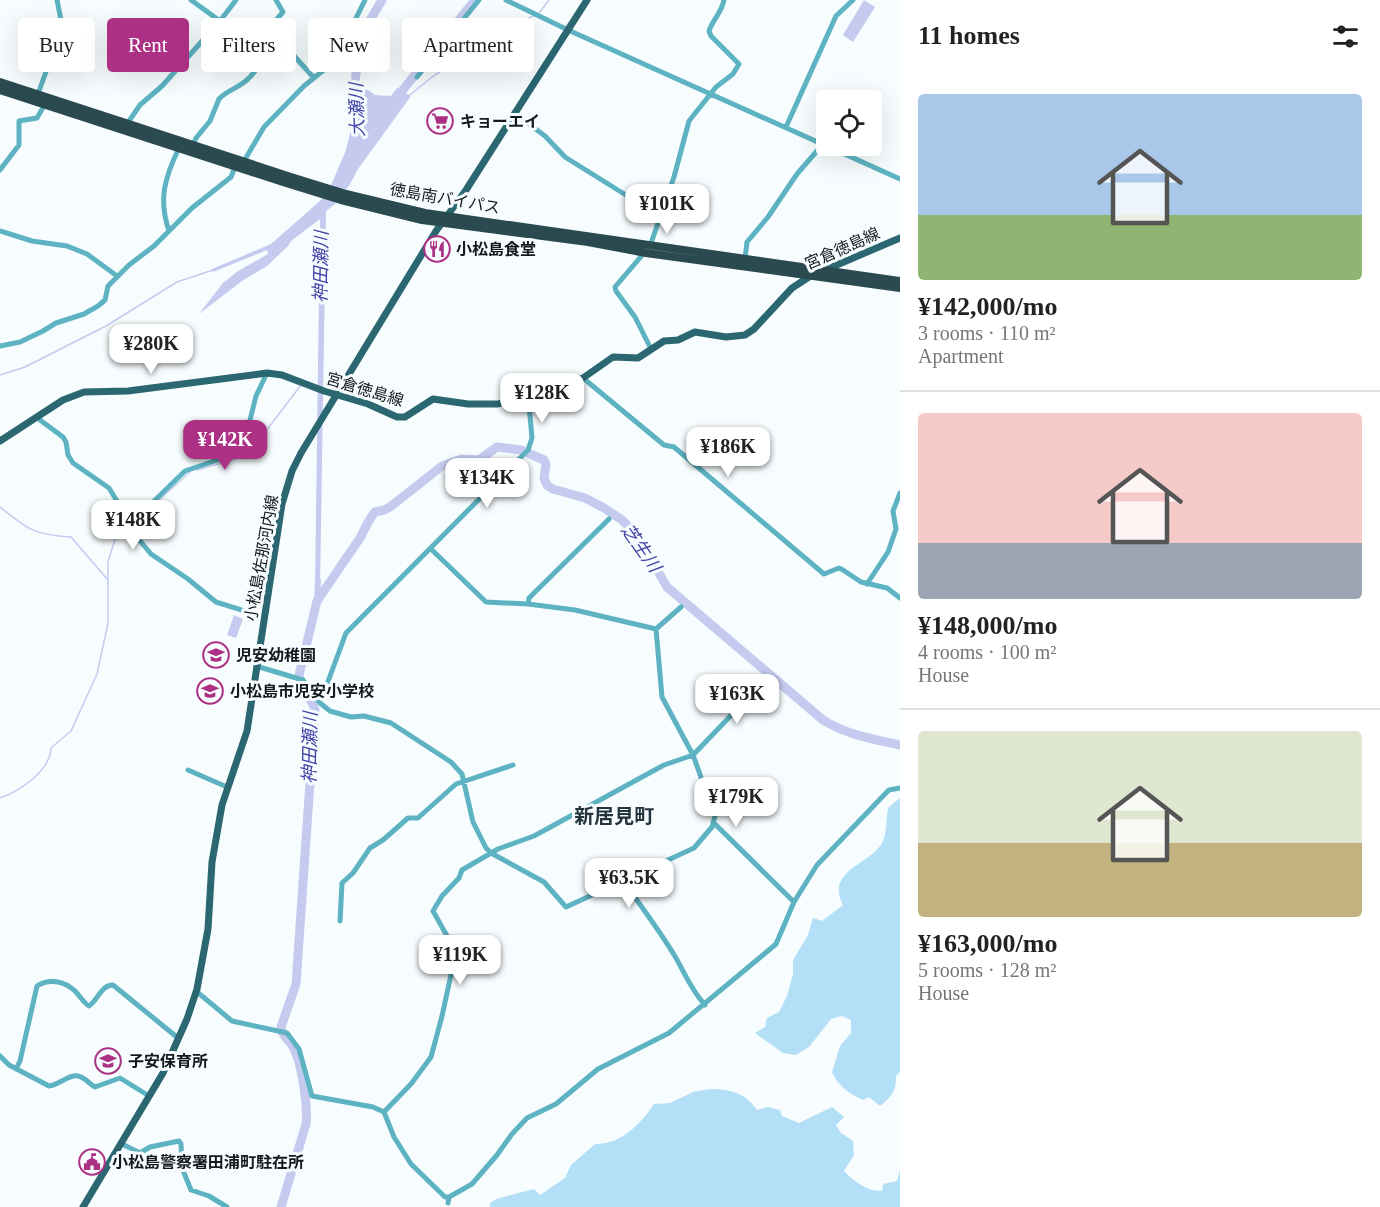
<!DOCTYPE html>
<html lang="en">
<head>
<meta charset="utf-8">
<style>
	:root { --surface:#fff; --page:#f6f6f6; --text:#222; --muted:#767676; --line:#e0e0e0; --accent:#ac3083 }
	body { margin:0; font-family:"Times New Roman","Noto Sans JP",serif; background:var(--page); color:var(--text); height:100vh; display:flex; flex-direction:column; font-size:22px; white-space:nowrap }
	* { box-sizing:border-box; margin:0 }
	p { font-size:20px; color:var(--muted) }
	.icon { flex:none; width:33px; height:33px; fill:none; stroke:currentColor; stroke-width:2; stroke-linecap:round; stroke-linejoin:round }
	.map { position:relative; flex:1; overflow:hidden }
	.details { display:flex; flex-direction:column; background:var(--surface); width:480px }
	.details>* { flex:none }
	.hud { position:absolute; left:18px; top:18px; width:570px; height:54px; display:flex; gap:12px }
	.controls { position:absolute; left:816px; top:90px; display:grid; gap:12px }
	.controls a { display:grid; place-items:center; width:66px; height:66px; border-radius:6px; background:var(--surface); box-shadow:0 6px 24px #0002; font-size:30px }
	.price { position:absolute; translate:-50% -51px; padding:0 14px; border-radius:12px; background:#fff; color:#222; font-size:20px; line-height:39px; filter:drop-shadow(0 2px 3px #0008) }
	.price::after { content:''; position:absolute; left:50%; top:36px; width:18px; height:14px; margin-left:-9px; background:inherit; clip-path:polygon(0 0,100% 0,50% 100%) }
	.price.current { background:var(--accent); color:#fff }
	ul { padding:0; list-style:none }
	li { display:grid; align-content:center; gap:12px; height:318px; padding:0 18px }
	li+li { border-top:2px solid var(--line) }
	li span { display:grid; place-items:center; height:186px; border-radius:6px; color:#555 }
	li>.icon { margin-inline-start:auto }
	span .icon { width:108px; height:108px; fill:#fffc; stroke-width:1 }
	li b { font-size:26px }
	h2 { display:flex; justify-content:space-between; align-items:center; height:72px; padding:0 18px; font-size:26px }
	.pill { padding:0 21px; border-radius:6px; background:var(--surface); box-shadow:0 6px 24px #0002; font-size:21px; line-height:54px }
	.pill.current { background:var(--accent); color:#fff }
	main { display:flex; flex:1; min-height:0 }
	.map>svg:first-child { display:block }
	.green { fill:#b3dff7 }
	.water { fill:#c4cbef; fill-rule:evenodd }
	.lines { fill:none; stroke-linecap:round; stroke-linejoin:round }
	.stream { stroke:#c4cbef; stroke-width:1.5 }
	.canal { stroke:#c4cbef; stroke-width:6 }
	.river { stroke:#c4cbef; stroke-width:9 }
	.minor { stroke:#5db3c1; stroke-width:5 }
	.major { stroke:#2a6771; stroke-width:7 }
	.highway { stroke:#2b4a50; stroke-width:8 }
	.labels { text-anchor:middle; stroke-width:6; stroke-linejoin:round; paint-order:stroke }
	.poi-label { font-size:16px; font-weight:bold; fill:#131a1f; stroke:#f7fcfe; text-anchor:start }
	.street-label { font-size:16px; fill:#131a1f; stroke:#f7fcfe }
	.water-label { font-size:18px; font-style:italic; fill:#4143a8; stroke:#f7fcfe }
	.quarter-label { font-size:20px; font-weight:bold; fill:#23343d; stroke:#f7fcfe }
</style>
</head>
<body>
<main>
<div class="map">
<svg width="900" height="1207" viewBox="0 0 900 1207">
	<rect width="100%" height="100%" fill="#f7fcfe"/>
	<path class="green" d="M900,798V1072L896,1076C896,1092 892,1096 880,1106L869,1097L863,1100C848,1093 839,1087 832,1072L840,1046L851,1033V1020L842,1016L831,1019L809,1047L796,1055L783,1053L755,1033L765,1027L767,1018L779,1012L787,996L793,974V960L808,935L813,918L822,921L843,905C824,870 873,864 883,841C887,832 886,818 888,808Z
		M710,1089C730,1089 746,1093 757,1110L768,1107L780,1110L782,1116L799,1123L832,1107L844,1117L836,1125L841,1133L853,1141L854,1155L844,1171C853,1181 868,1192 882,1191L883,1184L897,1181L900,1170V1207H490V1203L496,1199L534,1189L540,1195L565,1178L571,1165L595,1144C620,1145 641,1124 654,1104L670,1103L693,1092Z"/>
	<path class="water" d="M864,0L875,7L853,42L843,35Z
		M351,78L355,79L362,89L368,90L375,95L391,96L397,88L411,96L358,169L349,186L335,204L326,211L320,589L315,588L320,219L291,241L288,246L267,266L242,281L199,314L223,283L238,271L268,254L267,250L213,272L212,269L271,244L321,200L332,183L346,150L352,125ZM358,95L367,100L357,118L356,102Z
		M234,615L243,619L236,638L227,635Z"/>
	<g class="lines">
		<path class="stream" d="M539,13L549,0
			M410,95L432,77L499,33L535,15
			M0,375L25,367L106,326L177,282L213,270
			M197,470L235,459L241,455L245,449L263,435L301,385
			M156,503L190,472
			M0,507C28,530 35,535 71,537L108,580
			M0,798C20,791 50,771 51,748L71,731L97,674L108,623V562L115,539L125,523"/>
		<path class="canal" d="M317,601L318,581"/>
		<path class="river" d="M354,92L360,37L382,0
			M394,101L475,0
			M281,1207L306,1124C308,1107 302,1063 293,1047C289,1039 282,1037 281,1027L296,984L315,710C311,697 301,689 299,675L317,601L360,538C365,529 368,520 375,512L384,510L390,507L442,466L462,459L479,460L497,447L521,450L544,460L546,464L544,478L547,485L553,489L585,498L604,508L622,520L634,532L645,549L667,587L823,720C847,735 873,739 900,745"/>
		<path class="minor" d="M191,0L220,21
			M276,0L283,12L270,27L271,30L280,40
			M506,0L568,30L900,179
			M417,77L479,0
			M38,94L61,30L62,25L57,0
			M514,113L545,136L565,157L661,217
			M127,124L140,105L162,86L220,21L236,0
			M786,127L836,16L853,0
			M192,147L196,138L210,121L219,99C227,90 240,88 250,77C261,65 267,51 280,40L314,78
			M244,161L264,127L304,86L335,61L365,0
			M0,170L19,145V121L37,118L45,104
			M0,231L32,241L67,246L87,254L117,276
			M169,231C158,199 165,177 179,148
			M745,259L747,242L768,217L797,174L823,144
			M0,346L20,342L43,331L56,323L84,314L98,306L105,300L108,286L129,265L154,246L192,208L231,177L235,167
			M651,349L635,317L616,291L615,287L650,246L674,177L689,121L716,87L733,74L739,64L711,36L709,31C713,19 722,12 724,0
			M583,378L664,445L674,447L824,574L839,568L843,570L861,582L887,588L900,598
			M36,417L63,437L66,442L68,455L73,463L109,488L125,514L131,530L151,554L188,579L216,602L264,617
			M125,514L152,503L185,471L238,453L244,444L256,396L267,373
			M431,549L486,602L528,604L575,610L656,629
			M867,584L888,552L896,529L893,511L900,493
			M528,604L529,598L609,519
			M656,629L681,607
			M256,666L303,680L320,703L330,711L351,717L364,716L391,723L451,762L462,774L473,822L486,848L491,853L544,882L566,907L694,848L712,827L715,816L693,755L662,697L656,629
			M320,703L346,633L528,450L532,438L528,394
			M188,770L227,787
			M714,823L794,902
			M623,881C641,906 660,931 676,958C685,974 692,991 705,1005
			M340,921L342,883L353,873L370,848L383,840L408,818H418L456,784L513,765
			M196,991L232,1021L287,1033L299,1049L312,1096L373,1107L384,1112L394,1137L411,1164L445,1197H449
			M0,1056L9,1065L49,1086C59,1085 69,1074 78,1076C85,1077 89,1084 95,1087L120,1078L149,1096
			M16,1069L20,1061L37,986C49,978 64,981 75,991C80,996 83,1002 89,1006C98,1000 101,985 113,985L178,1038
			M384,1112L411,1084L431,1057L442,1016L456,952L433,911L442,896L459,878L462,870L498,849L534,836L664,765L693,755L766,679
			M120,1143L140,1153L150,1147L179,1141L181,1144L182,1168L191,1190L209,1196L227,1207
			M448,1203L449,1197L472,1184L497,1155L512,1134L527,1118L556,1104L598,1069L669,1033L763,955L776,944L794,902L817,865L884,795L889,790L900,788"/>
		<path class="major" d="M825,270L900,238
			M0,441L63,400L84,392L128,391L267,373L282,375L324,391L368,404L397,417H405L433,399L468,404H498L583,378L613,357L638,358L664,341L678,340L695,332L726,337L745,335L754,329L792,288L812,275
			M83,1207L163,1073L187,1019L197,989L208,929L212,862L222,805L247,731L282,504L292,471L301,453L436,231L466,190L587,0"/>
		<path class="highway" d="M0,82L291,177L346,194L425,213L900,281
			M0,90L286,183L341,200L422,220L588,242L646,253L900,288"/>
	</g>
	<defs>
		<g id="supermarket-ring" transform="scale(1.35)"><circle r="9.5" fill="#f7fcfe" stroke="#ac3083" stroke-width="1.5"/><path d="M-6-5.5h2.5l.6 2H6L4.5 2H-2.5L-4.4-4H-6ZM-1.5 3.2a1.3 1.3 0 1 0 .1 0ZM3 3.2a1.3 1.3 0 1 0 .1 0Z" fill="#ac3083"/></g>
		<g id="restaurant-ring" transform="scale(1.35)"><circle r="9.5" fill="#f7fcfe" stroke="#ac3083" stroke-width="1.5"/><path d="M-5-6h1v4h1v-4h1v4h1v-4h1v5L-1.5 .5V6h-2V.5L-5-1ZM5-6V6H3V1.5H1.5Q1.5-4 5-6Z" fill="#ac3083"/></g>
		<g id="school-ring" transform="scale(1.35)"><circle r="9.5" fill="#f7fcfe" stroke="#ac3083" stroke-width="1.5"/><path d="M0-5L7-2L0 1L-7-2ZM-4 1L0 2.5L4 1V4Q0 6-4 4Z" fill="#ac3083"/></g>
		<g id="civic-ring" transform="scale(1.35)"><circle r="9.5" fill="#f7fcfe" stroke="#ac3083" stroke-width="1.5"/><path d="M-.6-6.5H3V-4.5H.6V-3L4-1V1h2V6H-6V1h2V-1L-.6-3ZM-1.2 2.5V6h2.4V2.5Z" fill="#ac3083"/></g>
	</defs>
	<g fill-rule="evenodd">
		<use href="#supermarket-ring" x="440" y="121"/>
		<use href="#restaurant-ring" x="437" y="249"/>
		<use href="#school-ring" x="216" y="655"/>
		<use href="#school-ring" x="210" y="691"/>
		<use href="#school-ring" x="108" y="1061"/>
		<use href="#civic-ring" x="92" y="1162"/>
	</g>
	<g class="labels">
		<g class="poi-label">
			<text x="460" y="127">キョーエイ</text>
			<text x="456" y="255">小松島食堂</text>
			<text x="236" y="661">児安幼稚園</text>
			<text x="230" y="697">小松島市児安小学校</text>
			<text x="128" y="1067">子安保育所</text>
			<text x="112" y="1168">小松島警察署田浦町駐在所</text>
		</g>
		<g class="street-label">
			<text transform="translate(445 198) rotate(10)" y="6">徳島南バイパス</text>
			<text transform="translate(842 248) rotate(-24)" y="6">宮倉徳島線</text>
			<text transform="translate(365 389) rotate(17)" y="6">宮倉徳島線</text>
			<text transform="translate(261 558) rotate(-80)" y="6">小松島佐那河内線</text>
		</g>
		<g class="water-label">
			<text transform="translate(357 110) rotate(-92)" y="6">大瀬川</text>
			<text transform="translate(321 267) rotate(-89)" y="6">神田瀬川</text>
			<text transform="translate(641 548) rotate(55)" y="6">芝生川</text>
			<text transform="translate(310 748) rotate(-89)" y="6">神田瀬川</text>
		</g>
		<g class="quarter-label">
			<text x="614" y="823">新居見町</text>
		</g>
	</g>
</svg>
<div class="controls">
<a><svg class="icon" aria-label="locate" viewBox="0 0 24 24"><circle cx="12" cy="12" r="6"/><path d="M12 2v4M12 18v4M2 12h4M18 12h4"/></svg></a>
</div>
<b class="price" style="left:667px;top:235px">¥101K</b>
<b class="price" style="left:151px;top:375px">¥280K</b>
<b class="price" style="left:542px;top:424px">¥128K</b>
<b class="price current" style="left:225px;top:471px">¥142K</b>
<b class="price" style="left:728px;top:478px">¥186K</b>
<b class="price" style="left:487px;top:509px">¥134K</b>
<b class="price" style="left:133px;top:551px">¥148K</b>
<b class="price" style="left:737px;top:725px">¥163K</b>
<b class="price" style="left:736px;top:828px">¥179K</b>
<b class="price" style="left:629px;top:909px">¥63.5K</b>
<b class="price" style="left:460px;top:986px">¥119K</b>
<div class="hud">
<a class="pill">Buy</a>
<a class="pill current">Rent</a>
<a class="pill">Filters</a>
<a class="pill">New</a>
<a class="pill">Apartment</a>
</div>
</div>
<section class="details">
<h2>11 homes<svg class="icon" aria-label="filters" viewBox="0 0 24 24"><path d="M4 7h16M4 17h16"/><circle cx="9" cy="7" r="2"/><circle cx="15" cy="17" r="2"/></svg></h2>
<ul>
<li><span style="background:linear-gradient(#a9c7e8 65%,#8fb573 0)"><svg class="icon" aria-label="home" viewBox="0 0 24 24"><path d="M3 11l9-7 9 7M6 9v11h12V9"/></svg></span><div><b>¥142,000/mo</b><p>3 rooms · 110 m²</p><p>Apartment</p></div></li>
<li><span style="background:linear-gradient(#f6c9c9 70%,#9aa5b1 0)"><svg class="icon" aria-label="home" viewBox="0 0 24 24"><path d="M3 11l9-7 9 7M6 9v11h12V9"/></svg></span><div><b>¥148,000/mo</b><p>4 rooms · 100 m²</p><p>House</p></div></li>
<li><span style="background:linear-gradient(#dfe7d0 60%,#c2b280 0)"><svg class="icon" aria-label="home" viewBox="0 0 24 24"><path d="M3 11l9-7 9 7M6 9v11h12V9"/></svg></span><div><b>¥163,000/mo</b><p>5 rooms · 128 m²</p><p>House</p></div></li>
</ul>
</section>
</main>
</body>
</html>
